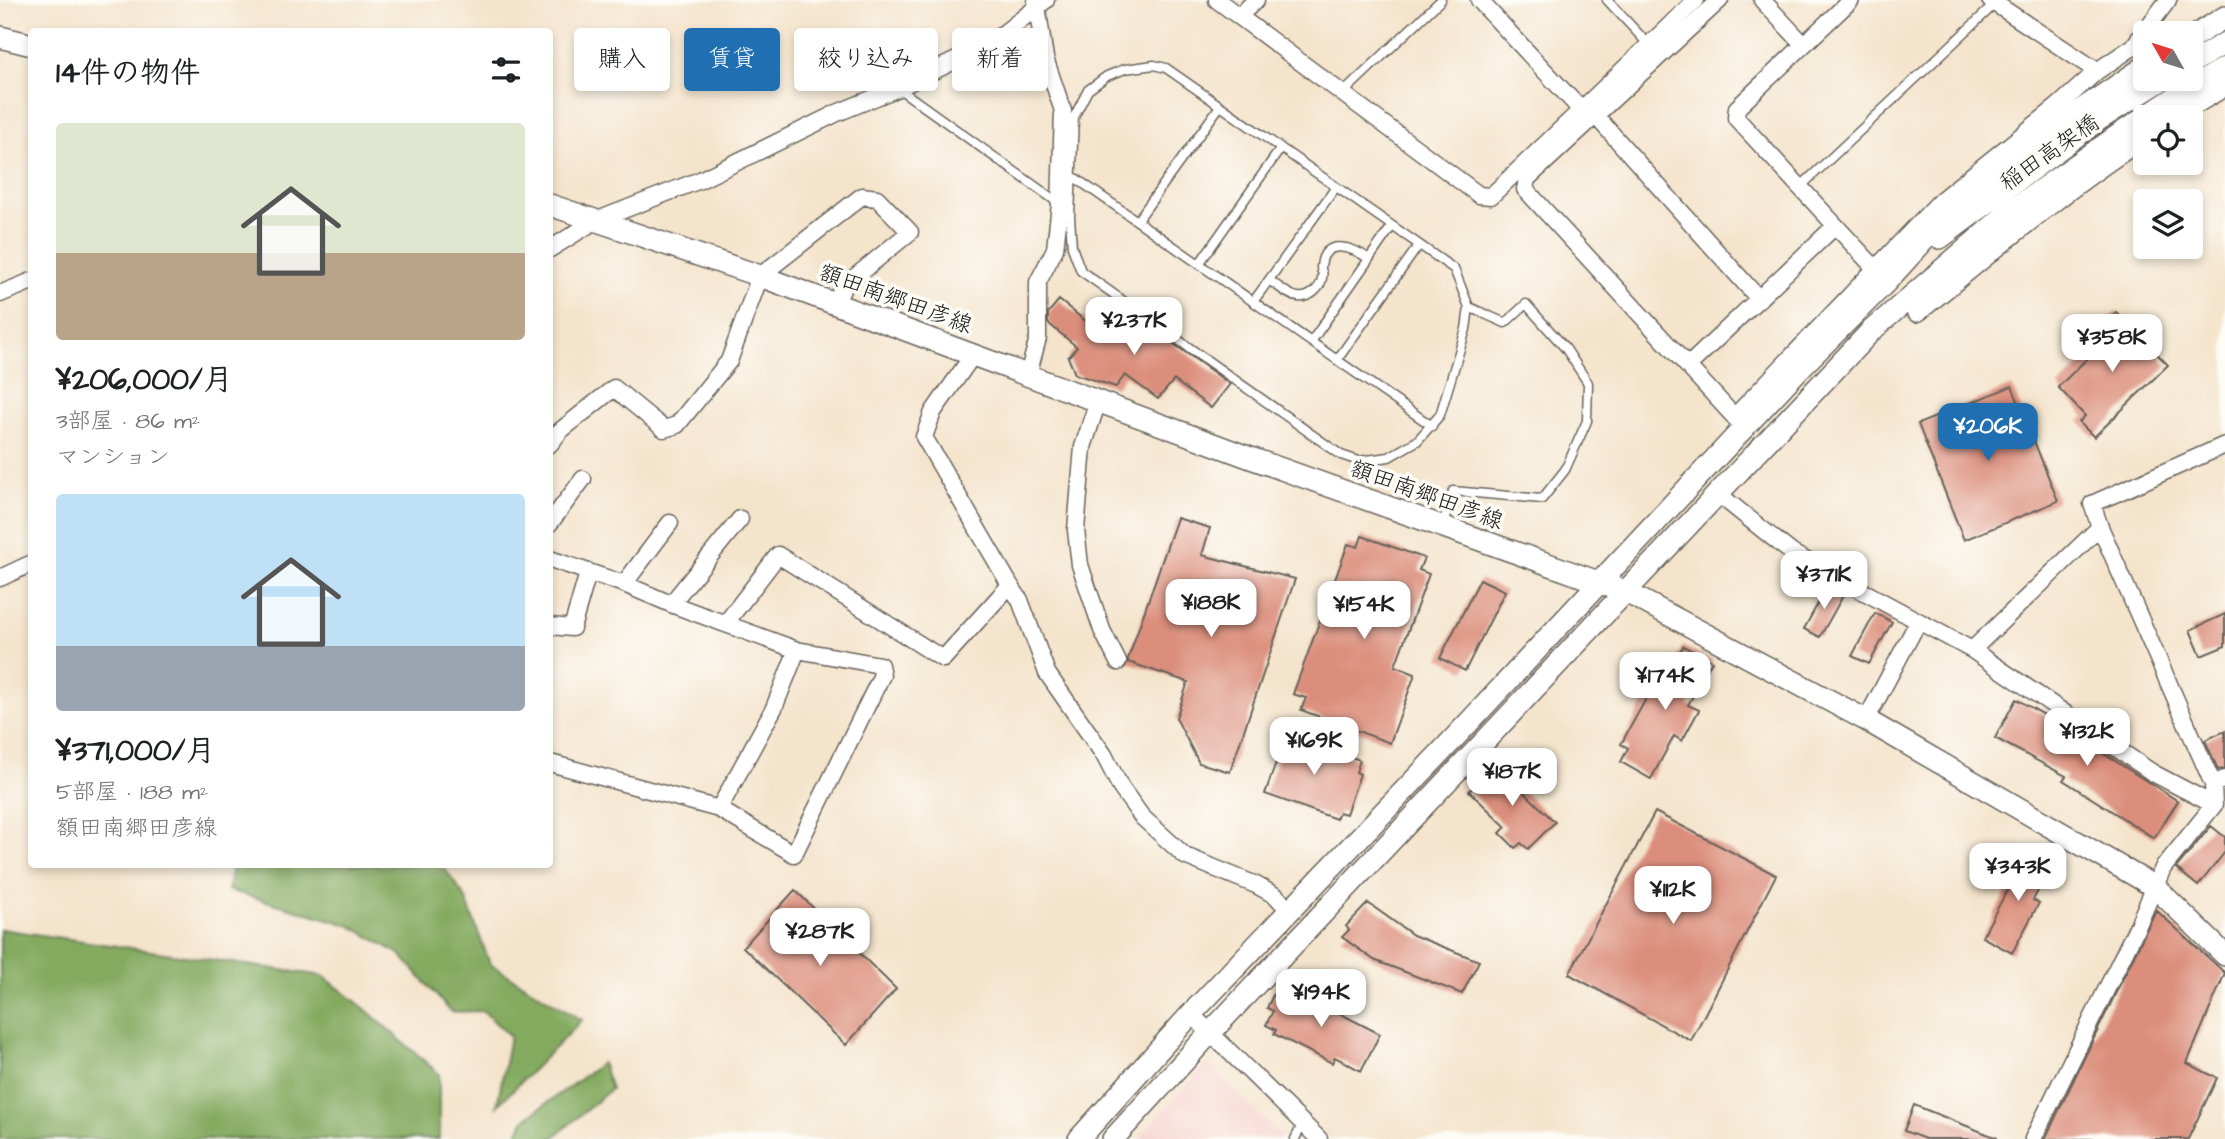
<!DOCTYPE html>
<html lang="ja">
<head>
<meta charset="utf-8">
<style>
	:root { --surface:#fff; --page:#f2f2f2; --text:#202124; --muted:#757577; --accent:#1f6fb2 }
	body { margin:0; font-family:"Architects Daughter","Klee One",sans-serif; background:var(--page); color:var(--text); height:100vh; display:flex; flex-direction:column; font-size:26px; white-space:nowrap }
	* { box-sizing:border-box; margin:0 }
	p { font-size:23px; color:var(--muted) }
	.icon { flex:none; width:38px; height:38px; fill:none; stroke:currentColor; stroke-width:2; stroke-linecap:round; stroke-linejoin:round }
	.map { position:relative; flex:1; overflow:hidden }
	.panel { position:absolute; left:28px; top:28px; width:525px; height:840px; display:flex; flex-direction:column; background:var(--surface); border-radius:7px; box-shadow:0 4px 10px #0003 }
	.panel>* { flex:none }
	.top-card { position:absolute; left:574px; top:28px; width:665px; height:63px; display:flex; gap:14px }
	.needle { width:46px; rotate:309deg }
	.fabs { position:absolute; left:2133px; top:21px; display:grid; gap:14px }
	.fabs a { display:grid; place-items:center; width:70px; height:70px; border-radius:7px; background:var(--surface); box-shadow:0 4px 10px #0003; font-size:35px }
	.price { position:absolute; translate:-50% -60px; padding:0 16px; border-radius:14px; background:#fff; color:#222; font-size:23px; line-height:46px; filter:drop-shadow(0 2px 4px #0008) }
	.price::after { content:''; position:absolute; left:50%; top:42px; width:21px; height:16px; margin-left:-10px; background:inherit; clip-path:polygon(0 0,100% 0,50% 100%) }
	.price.selected { background:var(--accent); color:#fff }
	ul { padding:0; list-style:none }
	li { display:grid; align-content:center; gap:14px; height:371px; padding:0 28px }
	li span { display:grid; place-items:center; height:217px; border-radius:7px; color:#555 }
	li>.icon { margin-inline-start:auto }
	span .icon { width:126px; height:126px; fill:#fffc; stroke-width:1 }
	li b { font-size:30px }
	h2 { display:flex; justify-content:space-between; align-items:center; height:84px; padding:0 28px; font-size:30px }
	.chip { padding:0 24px; border-radius:7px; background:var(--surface); box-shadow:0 4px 10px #0003; font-size:24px; line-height:63px }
	.chip.selected { background:var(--accent); color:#fff }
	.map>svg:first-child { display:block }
	.built { fill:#f7d0ca }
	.forest { fill:#84aa60; stroke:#50633e; stroke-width:2 }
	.building { fill:#dc8e7c }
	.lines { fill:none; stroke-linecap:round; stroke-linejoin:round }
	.lane-casing { stroke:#68625a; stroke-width:11 }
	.street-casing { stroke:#68625a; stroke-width:19 }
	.secondary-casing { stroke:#68625a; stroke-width:24 }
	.lane { stroke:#fff; stroke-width:8 }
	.street { stroke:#fff; stroke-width:16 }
	.secondary { stroke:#fff; stroke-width:21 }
	.labels { text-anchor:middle; stroke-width:7; stroke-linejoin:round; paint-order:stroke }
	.street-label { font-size:23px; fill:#1c1c1c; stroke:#fdfcf7 }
</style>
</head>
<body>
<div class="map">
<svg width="2225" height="1139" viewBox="0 0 2225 1139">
	<rect width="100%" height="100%" fill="#fdfcf7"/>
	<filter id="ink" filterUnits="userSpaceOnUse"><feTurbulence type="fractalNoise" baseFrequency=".0143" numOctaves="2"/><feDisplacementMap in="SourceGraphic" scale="14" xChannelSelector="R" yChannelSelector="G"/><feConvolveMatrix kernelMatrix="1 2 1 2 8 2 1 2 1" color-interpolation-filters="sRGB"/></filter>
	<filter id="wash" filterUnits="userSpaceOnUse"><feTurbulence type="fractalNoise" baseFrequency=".00686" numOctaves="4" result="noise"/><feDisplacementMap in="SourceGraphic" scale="28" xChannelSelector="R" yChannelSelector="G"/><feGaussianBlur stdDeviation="1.57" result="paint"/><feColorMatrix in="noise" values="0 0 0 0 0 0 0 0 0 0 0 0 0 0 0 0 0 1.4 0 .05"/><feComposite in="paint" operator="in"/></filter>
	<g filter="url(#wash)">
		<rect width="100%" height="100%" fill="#f4e4cc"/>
		<path class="built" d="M1208,1063L1284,1139H1138Z"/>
		<path class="forest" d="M232,865H442L465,897L490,964L582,1020L497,1106L510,1036L483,1011L451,1012L401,955L349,925L228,890Z
			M0,929L323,976L364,1008L439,1074V1139H0Z
			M602,1063L611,1089L552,1139H515L525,1119Z"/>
		<g id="blocks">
			<path class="building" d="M1059,300L1107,338L1127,311L1230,384L1211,408L1174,380L1158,399L1125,375L1116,387L1075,374L1068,357L1077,347L1048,323V313Z
				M2116,312L2168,365L2094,437L2079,422L2085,416L2058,387L2096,350L2087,341Z
				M2012,386L2058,501L1964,540L1918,424Z
				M1177,518L1210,528L1202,555L1295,579L1230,772L1199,763L1176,718L1188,682L1128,662V659Z
				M1362,536L1424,558L1419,570L1429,574L1395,666L1415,674L1390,743L1301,710L1306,698L1293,694L1348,544L1358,547Z
				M1480,579L1505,591L1465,671L1440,658Z
				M1828,585L1844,594L1820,637L1804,629Z
				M1875,613L1892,622L1869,664L1852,656Z
				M2225,614V646L2201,656L2190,630Z
				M1683,646L1712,661L1688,705L1699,710L1682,741L1674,736L1651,779L1621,762L1628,748L1621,744L1669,657L1675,660Z
				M2016,699L2071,730L2075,733L2074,735L2178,801L2154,838L2063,780L2066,776L1995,738Z
				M2225,731V769L2218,770L2205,740Z
				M1286,734L1360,760L1356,772L1360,774L1346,814L1339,812L1336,819L1265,794Z
				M1495,764L1555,822L1528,849L1521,843L1515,848L1500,833L1506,827L1469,791Z
				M1655,812L1776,875L1691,1041L1569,974Z
				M2211,826L2225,837V852L2198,886L2176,868Z
				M2029,850L2053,863L2033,900L2039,903L2012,953L1982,937Z
				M795,890L896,989L846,1045L743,947Z
				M1368,903L1413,935L1479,961L1462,994L1374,960L1342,937L1349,930L1346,926Z
				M2156,910L2225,973L2187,1063L2217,1078L2188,1139H2045Z
				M1286,986L1380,1034L1361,1071L1335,1057L1332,1063L1274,1034L1276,1030L1266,1025L1273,1011L1267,1008L1273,995L1280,999Z
				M1914,1105L1997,1138V1139H1925L1904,1131Z"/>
		</g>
	</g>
	<g filter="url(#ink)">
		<use href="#blocks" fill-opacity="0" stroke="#68625a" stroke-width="2"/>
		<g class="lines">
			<g class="lane-casing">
				<path id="lane" d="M1607,0L1649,45
					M1154,65L1166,68L1454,269L1469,307L1466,329L1440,415L1417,441L1389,457L1359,461L1341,455L1081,271L1072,247L1070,217L1074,117L1088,90L1107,76L1125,69Z
					M898,88L1060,204
					M1342,94L1441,0
					M1071,175L1432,426
					M1799,188L1995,4
					M1137,221L1220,106
					M1199,264L1281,148
					M1269,280C1277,285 1288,296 1298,297C1309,299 1321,288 1322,278C1324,270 1321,275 1321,267C1323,236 1354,248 1369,259L1392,226
					M1253,302L1336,187
					M1311,342L1369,259
					M1337,360L1419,245
					M1443,524L1453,491L1542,499L1565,470L1587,421L1588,383L1566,349L1526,304L1505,323L1469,307
					M1295,1139L1303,1123"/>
			</g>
			<g class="street-casing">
				<path id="street" d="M1217,0L1479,195L1491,196L1696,0
					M1479,0L1581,110
					M1720,0L1527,179L1525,189L1740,423
					M1762,0L1803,44
					M1851,0L1737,108L1736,118L1883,277
					M1990,0L2097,71
					M1239,16L1256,0
					M1595,115L1759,299
					M550,249L595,221L700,180L837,113L898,88L990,44L1046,0
					M0,294L32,281
					M1688,366L1834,227
					M1028,375L1038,338V282L1055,249L1060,204L1063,111L1045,58L1036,0
					M1098,401L1083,447L1076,530L1080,565L1102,630L1118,662
					M1734,417L1941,200L2057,107L2097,71L2133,47L2168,0
					M550,444L560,431L614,388L664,429L677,425L729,361L760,276L862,196L877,198L910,232L844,286L835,303
					M1717,493L1792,553L1972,650L2153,773L2214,805
					M550,523L583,479
					M2100,527L2092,504L2225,445
					M550,559L624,584L671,604L797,650L880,665L882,675L794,854L719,809L550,763
					M0,578L32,563
					M624,584L670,523
					M1010,585L1020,600L1047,673L1104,755L1121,788L1142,817L1185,856L1256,885L1276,896L1289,910
					M671,604L740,519
					M725,624L778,555L943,659L1010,585L924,437L933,412L973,355
					M550,626L572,628L588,573
					M1972,650L2100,527L2213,784
					M1866,720L1918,622
					M719,809L774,708L797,650
					M1191,1014L1319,1139
					M2033,1139L2138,925L2163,868L2214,805L2213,784L2225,779"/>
			</g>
			<g class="secondary-casing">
				<path id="secondary" d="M0,37L32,45
					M2191,38L2225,17
					M2191,63L2225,43
					M2172,117L2225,85
					M550,205L760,276L1248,457L1626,592L1866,720L2155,887L2225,955
					M1940,238L2098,120L2163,79
					M1917,311C1992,250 2065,187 2146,135
					M1079,1139L1191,1014L1443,750L1798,370L1887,281L1947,215L2031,144L2146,66
					M1113,1139L1210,1033L1871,331L2008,213L2117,136L2180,94L2225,68"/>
			</g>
			<use href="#lane" class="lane"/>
			<use href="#street" class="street"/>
			<use href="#secondary" class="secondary"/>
		</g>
	</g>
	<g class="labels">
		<g class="street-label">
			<text transform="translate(2049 152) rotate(-35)" y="8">稲田高架橋</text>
			<text transform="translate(896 298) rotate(20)" y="8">額田南郷田彦線</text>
			<text transform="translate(1427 494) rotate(20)" y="8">額田南郷田彦線</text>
		</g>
	</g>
</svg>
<div class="fabs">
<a><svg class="needle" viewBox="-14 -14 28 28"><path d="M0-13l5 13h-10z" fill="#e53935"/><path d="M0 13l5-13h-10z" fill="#757577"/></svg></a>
<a><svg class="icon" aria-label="locate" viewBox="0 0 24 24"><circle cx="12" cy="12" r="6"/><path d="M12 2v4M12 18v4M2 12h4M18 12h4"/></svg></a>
<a><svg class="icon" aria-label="layers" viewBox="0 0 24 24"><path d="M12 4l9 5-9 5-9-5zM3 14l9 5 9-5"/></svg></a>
</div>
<b class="price" style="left:1134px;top:357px">¥237K</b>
<b class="price" style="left:2112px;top:374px">¥358K</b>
<b class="price selected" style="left:1988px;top:463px">¥206K</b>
<b class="price" style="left:1824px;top:611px">¥371K</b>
<b class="price" style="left:1211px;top:639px">¥188K</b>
<b class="price" style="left:1364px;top:641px">¥154K</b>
<b class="price" style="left:1665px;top:712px">¥174K</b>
<b class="price" style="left:2087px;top:768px">¥132K</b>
<b class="price" style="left:1314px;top:777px">¥169K</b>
<b class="price" style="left:1512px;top:808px">¥187K</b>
<b class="price" style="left:2018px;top:903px">¥343K</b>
<b class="price" style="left:1673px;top:926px">¥112K</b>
<b class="price" style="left:820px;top:968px">¥287K</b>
<b class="price" style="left:1321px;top:1029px">¥194K</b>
<div class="top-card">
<a class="chip">購入</a>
<a class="chip selected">賃貸</a>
<a class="chip">絞り込み</a>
<a class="chip">新着</a>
</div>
<section class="panel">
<h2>14件の物件<svg class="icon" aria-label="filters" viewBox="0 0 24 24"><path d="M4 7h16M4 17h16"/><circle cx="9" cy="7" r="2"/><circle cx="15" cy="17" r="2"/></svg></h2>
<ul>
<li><span style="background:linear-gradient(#dfe7d0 60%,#b9a48a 0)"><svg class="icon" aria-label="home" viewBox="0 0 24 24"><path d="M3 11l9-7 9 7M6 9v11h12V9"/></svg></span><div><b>¥206,000/月</b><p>3部屋 · 86 m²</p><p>マンション</p></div></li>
<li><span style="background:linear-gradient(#bfe0f5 70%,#9aa5b1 0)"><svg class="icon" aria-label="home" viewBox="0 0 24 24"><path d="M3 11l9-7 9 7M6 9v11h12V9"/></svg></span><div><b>¥371,000/月</b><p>5部屋 · 188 m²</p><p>額田南郷田彦線</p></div></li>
</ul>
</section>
</div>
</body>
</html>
